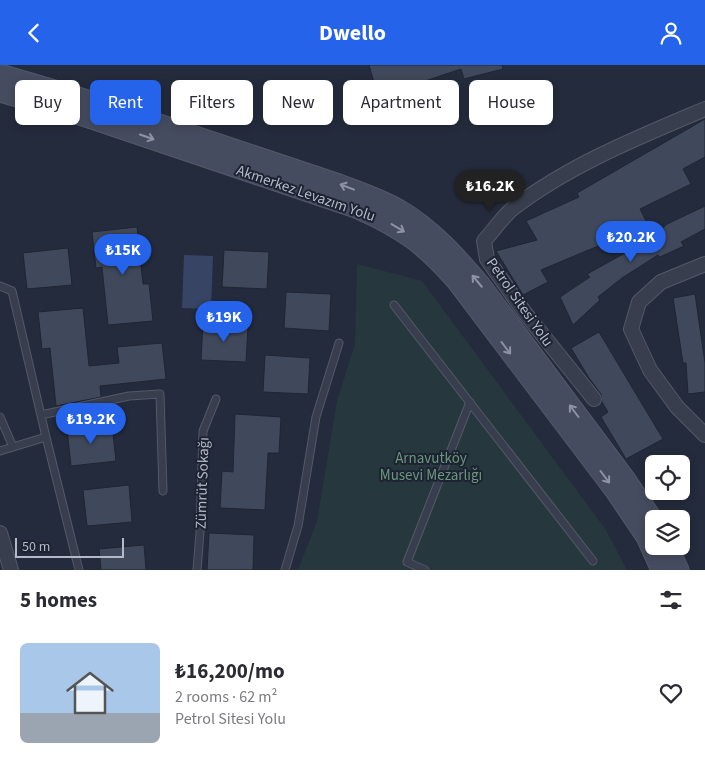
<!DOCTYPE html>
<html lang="en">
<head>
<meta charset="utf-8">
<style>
	:root { --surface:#fff; --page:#f7f7f7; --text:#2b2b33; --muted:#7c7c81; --line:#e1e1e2; --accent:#2563eb }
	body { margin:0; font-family:"Source Sans 3",sans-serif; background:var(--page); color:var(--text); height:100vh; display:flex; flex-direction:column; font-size:19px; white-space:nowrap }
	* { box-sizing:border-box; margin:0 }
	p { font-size:16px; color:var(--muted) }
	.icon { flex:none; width:28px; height:28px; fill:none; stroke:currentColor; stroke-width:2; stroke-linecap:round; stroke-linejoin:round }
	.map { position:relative; height:505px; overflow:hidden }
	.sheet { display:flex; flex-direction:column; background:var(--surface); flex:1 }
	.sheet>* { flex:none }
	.banner { position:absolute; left:15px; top:15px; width:675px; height:45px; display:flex; gap:10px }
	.fabs { position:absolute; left:645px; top:390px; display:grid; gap:10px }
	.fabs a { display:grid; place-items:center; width:45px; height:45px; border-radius:8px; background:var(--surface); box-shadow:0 2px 8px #0003; font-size:25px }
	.scale { position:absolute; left:15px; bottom:12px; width:109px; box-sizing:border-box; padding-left:5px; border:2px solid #b4b9c8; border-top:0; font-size:14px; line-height:18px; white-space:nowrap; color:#b4b9c8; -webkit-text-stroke:4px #1d2332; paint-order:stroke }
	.price { position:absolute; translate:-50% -42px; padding:0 11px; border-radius:18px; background:var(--accent); color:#fff; font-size:16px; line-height:32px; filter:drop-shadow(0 1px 2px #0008) }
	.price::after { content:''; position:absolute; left:50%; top:30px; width:15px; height:11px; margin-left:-8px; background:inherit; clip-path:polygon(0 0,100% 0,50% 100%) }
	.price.current { background:#222; color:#fff }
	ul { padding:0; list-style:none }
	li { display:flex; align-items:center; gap:15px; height:125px; padding:0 20px }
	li+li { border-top:1px solid var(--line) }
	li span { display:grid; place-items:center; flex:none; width:140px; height:100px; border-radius:8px; color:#555 }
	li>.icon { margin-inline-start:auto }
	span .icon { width:60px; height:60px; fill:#fffc; stroke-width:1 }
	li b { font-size:21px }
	h2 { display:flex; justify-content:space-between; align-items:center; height:60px; padding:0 20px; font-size:21px }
	.tag { padding:0 18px; border-radius:8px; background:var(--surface); box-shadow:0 2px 8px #0003; font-size:18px; line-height:45px }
	.tag.current { background:var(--accent); color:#fff }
	header { display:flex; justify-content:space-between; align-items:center; height:65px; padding:0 20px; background:var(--accent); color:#fff; font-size:22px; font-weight:700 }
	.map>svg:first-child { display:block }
	.green { fill:#26383e }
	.water { fill:#384463 }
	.building { fill:#40495b; stroke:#1f2534 }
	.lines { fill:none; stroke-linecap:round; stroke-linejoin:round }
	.lane-casing { stroke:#535968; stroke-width:9 }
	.street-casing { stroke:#535968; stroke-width:16 }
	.secondary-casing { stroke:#535968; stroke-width:21 }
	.lane { stroke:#383e4d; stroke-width:7 }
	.street { stroke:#383e4d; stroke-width:14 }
	.secondary { stroke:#464c60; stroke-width:19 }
	.oneway { stroke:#8e93a4 }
	.labels { text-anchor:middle; stroke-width:4; stroke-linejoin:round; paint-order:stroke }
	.street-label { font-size:15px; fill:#b4b9c8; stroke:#1d2332 }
	.park-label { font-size:15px; fill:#6b987c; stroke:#1d2332 }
</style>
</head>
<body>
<header><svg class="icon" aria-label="back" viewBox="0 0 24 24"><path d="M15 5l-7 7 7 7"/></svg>Dwello<svg class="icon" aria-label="person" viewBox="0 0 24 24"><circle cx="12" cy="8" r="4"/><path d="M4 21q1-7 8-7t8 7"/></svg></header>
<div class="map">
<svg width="705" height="505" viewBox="0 0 705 505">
	<rect width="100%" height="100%" fill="#242b3c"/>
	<path class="green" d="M357,199L422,216L606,465L627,505H298L317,456L337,336L355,279Z"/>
	<path class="water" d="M184,190L213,191L211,244L182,243Z"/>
	<path class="building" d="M369,0H502L503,4L464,14L461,4L410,21L411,26L379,35Z
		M705,54V92L683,104L691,119L640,144L648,160L541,205L548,217L523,230L496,186L537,175L526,156L579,132L577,128Z
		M705,141V164L681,177L684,181L660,192L658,190L622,213L598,232L600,235L573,260L560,232L590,212L587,209L654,172L667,159Z
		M137,162L143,219H149L153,256L108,260L102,202L96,203L92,167Z
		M68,183L72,220L27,224L23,188Z
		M224,185L269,187L267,224L222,222Z
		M286,227L331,229L329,266L284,263Z
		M695,229L705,298V327L688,329L686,298H683L673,233Z
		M83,243L89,301L119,298L117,282L162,278L166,314L100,321L101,332L56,341L50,283L42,284L38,247Z
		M203,258L248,261L246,297L201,295Z
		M599,267L663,374L626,394L601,352L608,347L602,337L601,329L589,313L571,283Z
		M265,290L310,293L308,329L263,327Z
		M235,349L281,352L279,388H268L265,445L220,443L222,406L233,407Z
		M112,360L116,396L71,401L67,364Z
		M129,420L132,457L87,461L83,425Z
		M209,468L254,470L253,505H207Z
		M144,480L146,505H101L99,484Z"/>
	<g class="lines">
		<g class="lane-casing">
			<path id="lane" d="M0,221L12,226L46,372
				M394,240L593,496
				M41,350L129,331L160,329L163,426
				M0,352L13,382
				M0,386L46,372L79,505
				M197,505L200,467L203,366L216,334
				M285,505L298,461L316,352L339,278
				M425,505L407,497L470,337"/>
		</g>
		<g class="street-casing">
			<path id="street" d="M705,199L661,217L639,237L631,264L650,305L677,342L705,370
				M594,334L525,248L487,194L484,176C493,166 502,153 512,144C569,100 639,72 705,44
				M0,468L11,505"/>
		</g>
		<g class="secondary-casing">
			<path id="secondary" d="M0,9L72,30L339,119C360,127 381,134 400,145C432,164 456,191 480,219L624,412L654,456
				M0,27L77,49L356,143C402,163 425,180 457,217L615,426L646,472L661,505
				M668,481L679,505"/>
		</g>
		<use href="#lane" class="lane"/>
		<use href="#street" class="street"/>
		<use href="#secondary" class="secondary"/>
	</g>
	<defs><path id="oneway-shaft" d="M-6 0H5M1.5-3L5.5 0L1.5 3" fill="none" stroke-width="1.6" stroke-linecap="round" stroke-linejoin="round" transform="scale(1.25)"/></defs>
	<g class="oneway">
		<use href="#oneway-shaft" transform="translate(147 72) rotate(19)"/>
		<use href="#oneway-shaft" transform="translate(347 122) rotate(-159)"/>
		<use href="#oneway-shaft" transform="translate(398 163) rotate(31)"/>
		<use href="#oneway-shaft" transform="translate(477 216) rotate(-130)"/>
		<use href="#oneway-shaft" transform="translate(506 283) rotate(53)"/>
		<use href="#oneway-shaft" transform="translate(574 346) rotate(-127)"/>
		<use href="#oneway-shaft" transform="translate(605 412) rotate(53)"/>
	</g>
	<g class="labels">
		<g class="street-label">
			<text transform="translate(306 128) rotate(19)" y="5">Akmerkez Levazım Yolu</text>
			<text transform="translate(520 237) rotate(55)" y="5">Petrol Sitesi Yolu</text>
			<text transform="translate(202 418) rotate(-88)" y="5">Zümrüt Sokağı</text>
		</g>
		<g class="park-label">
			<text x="431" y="398">Arnavutköy<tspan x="431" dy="17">Musevi Mezarlığı</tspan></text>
		</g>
	</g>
</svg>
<div class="fabs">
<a><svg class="icon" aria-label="locate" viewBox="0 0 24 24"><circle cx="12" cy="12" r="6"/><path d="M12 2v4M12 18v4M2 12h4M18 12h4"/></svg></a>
<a><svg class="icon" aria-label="layers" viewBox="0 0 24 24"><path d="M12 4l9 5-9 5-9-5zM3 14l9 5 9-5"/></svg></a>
</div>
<div class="scale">50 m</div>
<b class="price current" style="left:490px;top:147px">₺16.2K</b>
<b class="price" style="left:631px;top:198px">₺20.2K</b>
<b class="price" style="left:123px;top:211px">₺15K</b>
<b class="price" style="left:224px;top:278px">₺19K</b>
<b class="price" style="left:91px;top:380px">₺19.2K</b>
<div class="banner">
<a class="tag">Buy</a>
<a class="tag current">Rent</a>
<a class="tag">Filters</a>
<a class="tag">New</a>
<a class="tag">Apartment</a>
<a class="tag">House</a>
</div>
</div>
<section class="sheet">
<h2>5 homes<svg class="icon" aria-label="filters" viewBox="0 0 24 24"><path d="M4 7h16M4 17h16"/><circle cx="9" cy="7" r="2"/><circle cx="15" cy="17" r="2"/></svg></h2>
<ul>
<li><span style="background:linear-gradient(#a9c7e8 70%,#9aa5b1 0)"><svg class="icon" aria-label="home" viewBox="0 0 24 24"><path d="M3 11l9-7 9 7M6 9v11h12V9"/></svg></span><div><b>₺16,200/mo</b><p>2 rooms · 62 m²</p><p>Petrol Sitesi Yolu</p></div><svg class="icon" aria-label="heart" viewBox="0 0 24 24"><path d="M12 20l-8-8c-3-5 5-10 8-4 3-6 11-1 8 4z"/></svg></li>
</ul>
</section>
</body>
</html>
